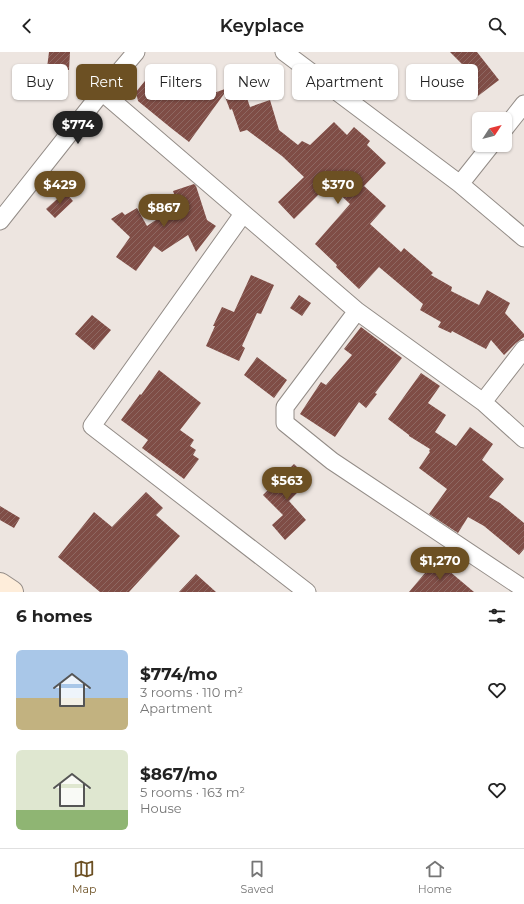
<!DOCTYPE html>
<html lang="en">
<head>
<meta charset="utf-8">
<style>
	:root { --surface:#fff; --page:#f6f6f6; --text:#222; --muted:#767676; --line:#e0e0e0; --accent:#6c5023 }
	body { margin:0; font-family:Montserrat,sans-serif; background:var(--page); color:var(--text); height:100vh; display:flex; flex-direction:column; font-size:15px; white-space:nowrap }
	* { box-sizing:border-box; margin:0 }
	p { font-size:13px; color:var(--muted) }
	.icon { flex:none; width:22px; height:22px; fill:none; stroke:currentColor; stroke-width:2; stroke-linecap:round; stroke-linejoin:round }
	.map { position:relative; height:540px; overflow:hidden }
	.sheet { display:flex; flex-direction:column; background:var(--surface); flex:1 }
	.sheet>* { flex:none }
	.hud { position:absolute; left:12px; top:12px; width:500px; height:36px; display:flex; gap:8px }
	.needle { width:26px; rotate:54deg }
	.buttons { position:absolute; left:472px; top:60px; display:grid; gap:8px }
	.buttons a { display:grid; place-items:center; width:40px; height:40px; border-radius:6px; background:var(--surface); box-shadow:0 1px 3px #0004; font-size:20px }
	.price { position:absolute; translate:-50% -34px; padding:0 9px; border-radius:14px; background:var(--accent); color:#fff; font-size:13px; line-height:26px; filter:drop-shadow(0 1px 2px #0008) }
	.price::after { content:''; position:absolute; left:50%; top:24px; width:12px; height:9px; margin-left:-6px; background:inherit; clip-path:polygon(0 0,100% 0,50% 100%) }
	.price.selected { background:#222; color:#fff }
	ul { padding:0; list-style:none }
	li { display:flex; align-items:center; gap:12px; height:100px; padding:0 16px }
	li span { display:grid; place-items:center; flex:none; width:112px; height:80px; border-radius:6px; color:#555 }
	li>.icon { margin-inline-start:auto }
	span .icon { width:48px; height:48px; fill:#fffc; stroke-width:1 }
	li b { font-size:17px }
	h2 { display:flex; justify-content:space-between; align-items:center; height:48px; padding:0 16px; font-size:17px }
	.tag { padding:0 14px; border-radius:6px; background:var(--surface); box-shadow:0 1px 3px #0004; font-size:14px; line-height:36px }
	.tag.selected { background:var(--accent); color:#fff }
	header { display:flex; justify-content:space-between; align-items:center; height:52px; padding:0 16px; background:var(--surface); font-size:18px; font-weight:600 }
	.menu { display:flex; justify-content:space-around; align-items:center; height:56px; border-top:1px solid var(--line); background:var(--surface); font-size:11px; color:var(--muted) }
	.menu a { display:grid; justify-items:center; gap:2px }
	.menu .selected { color:var(--accent) }
	.map>svg:first-child { display:block }
	.building { fill:url(#building-hatch) }
	.lines { fill:none; stroke-linecap:round; stroke-linejoin:round }
	.minor-casing { stroke:#938c87; stroke-width:19 }
	.secondary-casing { stroke:#938c87; stroke-width:24 }
	.minor { stroke:#fff; stroke-width:17 }
	.secondary { stroke:#feedda; stroke-width:22 }
</style>
</head>
<body>
<header><svg class="icon" aria-label="back" viewBox="0 0 24 24"><path d="M15 5l-7 7 7 7"/></svg>Keyplace<svg class="icon" aria-label="search" viewBox="0 0 24 24"><circle cx="10" cy="10" r="6"/><path d="M15 15l6 6"/></svg></header>
<div class="map">
<svg width="524" height="540" viewBox="0 0 524 540">
	<defs>
		<pattern id="building-hatch" width="6" height="6" patternUnits="userSpaceOnUse"><rect width="6" height="6" fill="#7f4d46"/><path d="M-1 1l2-2M0 6l6-6M5 7l2-2" fill="none" stroke="#8e6862"/></pattern>
	</defs>
	<rect width="100%" height="100%" fill="#ede5e0"/>
	<path class="building" d="M49,0H70L69,18L47,16Z
		M450,0H477L499,28L478,44L459,18L464,14Z
		M156,15L190,43L198,29L208,43L242,31L250,55L270,48L279,78L298,93L302,89L310,93L334,70L347,83L354,75L370,89L367,93L386,111L364,134L386,154L370,172L401,200L404,196L433,221L431,223L452,235L451,239L479,253L487,238L510,251L505,261L524,282V285L516,291L504,303L491,288L486,297L452,279L451,281L438,275L441,270L420,258L423,252L379,215L359,237L336,215L337,213L315,192L350,152L329,132L294,167L278,150L304,125L282,104L247,78L240,80L232,57L230,58L224,42L189,90L171,76L138,49L136,40Z
		M194,132L196,134L207,168L216,174L196,200L188,183L162,200L154,194L136,219L116,205L130,185L111,167L122,160L125,163L137,156L147,174L178,153L173,139Z
		M65,140L73,149L55,166L46,157Z
		M251,223L274,233L261,262L257,261L242,294L245,296L239,309L206,294L215,274H213L222,255L234,260Z
		M299,243L311,251L302,264L290,256Z
		M92,263L111,278L94,298L75,282Z
		M361,275L402,306L375,341L377,342L366,356L359,350L335,385L300,362L321,330L326,333L352,303L344,297Z
		M257,305L287,328L274,346L244,323Z
		M159,318L201,351L180,378L194,388L190,394L196,398L193,403L199,407L184,427L142,396L148,388L121,368L140,342L141,343Z
		M421,321L440,334L428,351L446,363L435,380L456,394L470,375L493,392L482,408L504,427L489,445L500,451L524,471V497L519,503L484,474L468,465L458,481L429,462L447,437L419,416L430,400L429,399L430,397L409,384V383L388,367Z
		M294,412L310,428L289,449L306,468L285,488L272,473L283,463L263,443Z
		M146,440L163,456L156,463L180,484L129,540H100L58,505L94,460L112,475Z
		M0,454L20,466L14,476L0,468Z
		M436,508L474,540H409Z
		M196,522L216,540H179Z"/>
	<g class="lines">
		<g class="minor-casing">
			<path id="minor" d="M284,0L460,132L524,186
				M102,40L357,259L483,350L524,387
				M505,76L524,52
				M460,132L491,93
				M243,162L92,374L307,540
				M0,169L102,40L136,0
				M357,259L285,355V371L332,409L524,537
				M483,350L524,297"/>
		</g>
		<g class="secondary-casing">
			<path id="secondary" d="M0,532L12,540"/>
		</g>
		<use href="#minor" class="minor"/>
		<use href="#secondary" class="secondary"/>
	</g>
</svg>
<div class="buttons">
<a><svg class="needle" viewBox="-14 -14 28 28"><path d="M0-13l5 13h-10z" fill="#e53935"/><path d="M0 13l5-13h-10z" fill="#767676"/></svg></a>
</div>
<b class="price selected" style="left:78px;top:93px">$774</b>
<b class="price" style="left:60px;top:153px">$429</b>
<b class="price" style="left:338px;top:153px">$370</b>
<b class="price" style="left:164px;top:176px">$867</b>
<b class="price" style="left:287px;top:449px">$563</b>
<b class="price" style="left:440px;top:529px">$1,270</b>
<div class="hud">
<a class="tag">Buy</a>
<a class="tag selected">Rent</a>
<a class="tag">Filters</a>
<a class="tag">New</a>
<a class="tag">Apartment</a>
<a class="tag">House</a>
</div>
</div>
<section class="sheet">
<h2>6 homes<svg class="icon" aria-label="filters" viewBox="0 0 24 24"><path d="M4 7h16M4 17h16"/><circle cx="9" cy="7" r="2"/><circle cx="15" cy="17" r="2"/></svg></h2>
<ul>
<li><span style="background:linear-gradient(#a9c7e8 60%,#c2b280 0)"><svg class="icon" aria-label="home" viewBox="0 0 24 24"><path d="M3 11l9-7 9 7M6 9v11h12V9"/></svg></span><div><b>$774/mo</b><p>3 rooms · 110 m²</p><p>Apartment</p></div><svg class="icon" aria-label="heart" viewBox="0 0 24 24"><path d="M12 20l-8-8c-3-5 5-10 8-4 3-6 11-1 8 4z"/></svg></li>
<li><span style="background:linear-gradient(#dfe7d0 75%,#8fb573 0)"><svg class="icon" aria-label="home" viewBox="0 0 24 24"><path d="M3 11l9-7 9 7M6 9v11h12V9"/></svg></span><div><b>$867/mo</b><p>5 rooms · 163 m²</p><p>House</p></div><svg class="icon" aria-label="heart" viewBox="0 0 24 24"><path d="M12 20l-8-8c-3-5 5-10 8-4 3-6 11-1 8 4z"/></svg></li>
</ul>
</section>
<nav class="menu">
<a class="selected"><svg class="icon" aria-label="map" viewBox="0 0 24 24"><path d="M3 6l6-2 6 2 6-2v14l-6 2-6-2-6 2zM9 4v14M15 6v14"/></svg>Map</a>
<a><svg class="icon" aria-label="saved" viewBox="0 0 24 24"><path d="M7 4h10v16l-5-4-5 4z"/></svg>Saved</a>
<a><svg class="icon" aria-label="home" viewBox="0 0 24 24"><path d="M3 11l9-7 9 7M6 9v11h12V9"/></svg>Home</a>
</nav>
</body>
</html>
